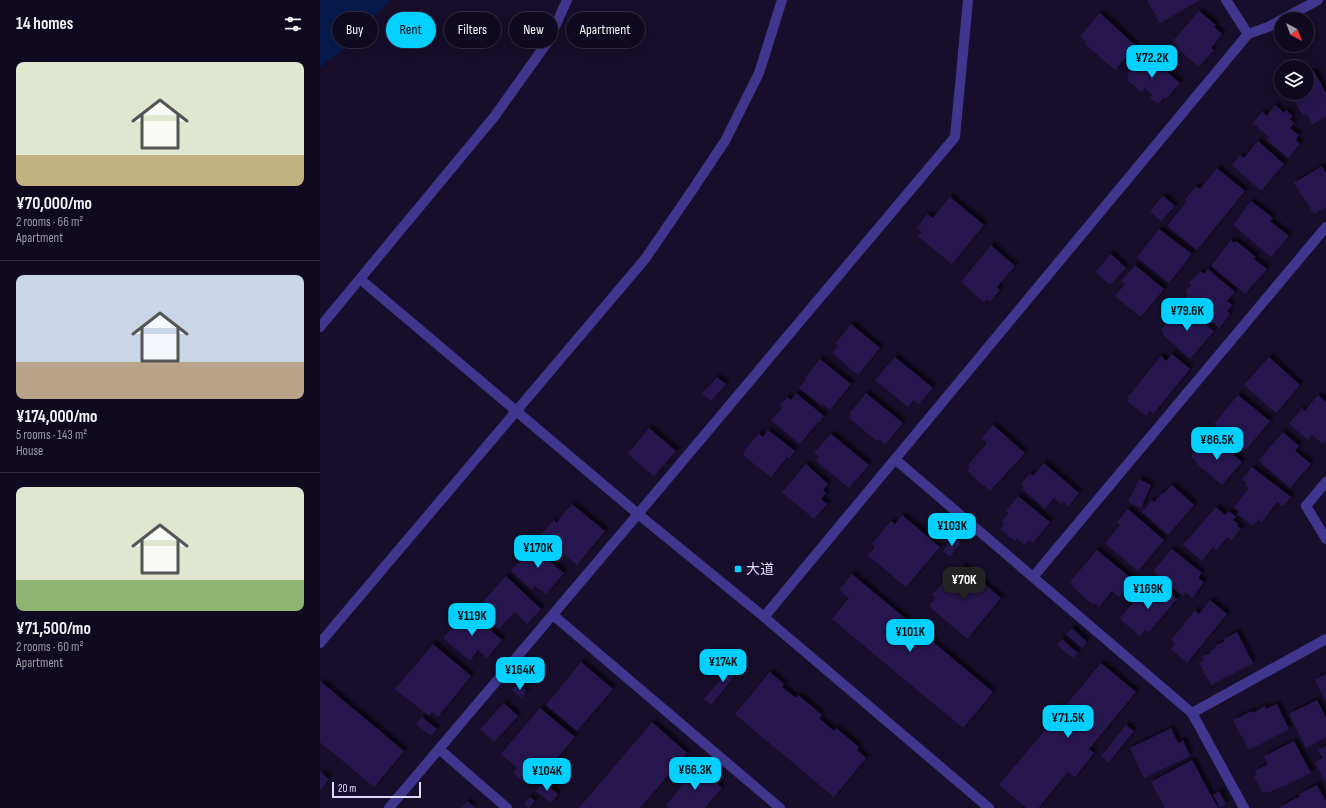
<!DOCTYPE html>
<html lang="en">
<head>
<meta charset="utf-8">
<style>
	:root { --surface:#100a20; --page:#191329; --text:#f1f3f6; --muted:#9c9aa5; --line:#302b3e; --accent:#04d0ff }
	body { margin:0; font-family:"Sofia Sans Condensed","Noto Sans JP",sans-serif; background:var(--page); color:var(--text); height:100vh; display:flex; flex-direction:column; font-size:15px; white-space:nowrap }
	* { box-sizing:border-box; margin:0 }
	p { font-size:13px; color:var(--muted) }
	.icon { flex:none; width:22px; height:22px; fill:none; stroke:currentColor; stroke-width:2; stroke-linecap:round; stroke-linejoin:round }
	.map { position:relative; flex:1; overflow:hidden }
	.drawer { display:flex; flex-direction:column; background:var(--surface); width:320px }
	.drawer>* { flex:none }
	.top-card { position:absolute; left:12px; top:12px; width:380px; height:36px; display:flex; gap:8px }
	.needle { width:26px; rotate:138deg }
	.tools { position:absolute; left:954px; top:12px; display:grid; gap:8px }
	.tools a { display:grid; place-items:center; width:40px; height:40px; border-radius:50%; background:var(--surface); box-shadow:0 4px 16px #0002,0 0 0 1px var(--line); font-size:20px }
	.scale { position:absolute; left:12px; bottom:10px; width:89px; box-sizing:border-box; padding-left:4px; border:2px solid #e0d8ff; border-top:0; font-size:11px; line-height:14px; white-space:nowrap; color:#e0d8ff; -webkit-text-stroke:3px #160e2a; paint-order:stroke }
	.price { position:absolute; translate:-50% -34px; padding:0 9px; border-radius:8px; background:var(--accent); color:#111; font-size:13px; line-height:26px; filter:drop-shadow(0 1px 2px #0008) }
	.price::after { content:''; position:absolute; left:50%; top:24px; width:12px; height:9px; margin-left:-6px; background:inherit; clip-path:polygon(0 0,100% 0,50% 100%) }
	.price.current { background:#222; color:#fff }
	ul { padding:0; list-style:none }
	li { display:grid; align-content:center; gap:8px; height:212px; padding:0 16px }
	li+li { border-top:1px solid var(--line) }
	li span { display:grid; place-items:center; height:124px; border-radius:8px; color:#555 }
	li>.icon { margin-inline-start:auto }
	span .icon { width:72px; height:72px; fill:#fffc; stroke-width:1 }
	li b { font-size:17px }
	h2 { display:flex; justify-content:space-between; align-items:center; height:48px; padding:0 16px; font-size:17px }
	.pill { padding:0 14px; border-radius:18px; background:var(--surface); box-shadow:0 4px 16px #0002,0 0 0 1px var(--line); font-size:14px; line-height:36px }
	.pill.current { background:var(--accent); color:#111 }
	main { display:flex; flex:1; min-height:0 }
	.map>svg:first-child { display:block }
	.water { fill:#061a4c }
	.building { fill:#28194d; filter:url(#shadow) }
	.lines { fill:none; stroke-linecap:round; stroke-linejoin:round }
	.minor { stroke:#41368d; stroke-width:10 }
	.poi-dot { fill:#04d0ff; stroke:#160e2a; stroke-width:1.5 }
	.labels { text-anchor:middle; stroke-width:3; stroke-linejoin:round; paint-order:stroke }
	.poi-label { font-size:14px; fill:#e0d8ff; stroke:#160e2a; text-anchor:start }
</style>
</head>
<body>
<main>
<section class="drawer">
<h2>14 homes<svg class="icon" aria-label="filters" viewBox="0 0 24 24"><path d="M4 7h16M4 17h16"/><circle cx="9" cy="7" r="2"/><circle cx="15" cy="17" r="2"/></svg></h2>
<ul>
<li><span style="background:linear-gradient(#dfe7d0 75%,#c2b280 0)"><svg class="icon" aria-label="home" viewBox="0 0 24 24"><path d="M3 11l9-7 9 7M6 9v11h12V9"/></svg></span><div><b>¥70,000/mo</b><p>2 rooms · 66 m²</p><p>Apartment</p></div></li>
<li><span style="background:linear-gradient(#c9d6e8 70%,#b9a48a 0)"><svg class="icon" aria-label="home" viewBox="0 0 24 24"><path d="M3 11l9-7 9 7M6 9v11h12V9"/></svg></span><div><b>¥174,000/mo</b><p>5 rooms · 143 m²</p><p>House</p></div></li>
<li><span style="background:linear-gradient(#dfe7d0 75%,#8fb573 0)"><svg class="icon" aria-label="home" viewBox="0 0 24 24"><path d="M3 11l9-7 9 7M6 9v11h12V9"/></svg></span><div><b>¥71,500/mo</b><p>2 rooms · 60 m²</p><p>Apartment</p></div></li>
</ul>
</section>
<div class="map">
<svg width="1006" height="808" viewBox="0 0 1006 808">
	<defs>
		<filter id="shadow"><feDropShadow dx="3.5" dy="-3.5" stdDeviation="1" flood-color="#0009"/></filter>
	</defs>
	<rect width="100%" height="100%" fill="#160e2a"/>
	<path class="water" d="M0,0H70L25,48L0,67Z"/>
	<path class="building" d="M827,0H880L840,23Z
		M879,11L896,25L894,27L902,34L891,48L894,50L879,67L856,47L858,46L853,41Z
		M780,13L816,46L795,70L765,44L767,42L760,36Z
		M825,53L860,83L846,99L844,97L838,104L830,98L832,95L825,88L822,92L807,80L809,77L807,75Z
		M994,71L1006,93V117L992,124L987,114L983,116L970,93H987V75Z
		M955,105L964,113L966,110L973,116L970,119L974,123L970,128L979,135L976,140L980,144L968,158L947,140L949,137L933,123L942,112L947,116Z
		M938,141L964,164L941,191L912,165L920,155L924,158Z
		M1002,166L1006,173V207L994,214L974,183Z
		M897,168L925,191L877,250L847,226L867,201L865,200L876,186L880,189Z
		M843,196L855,206L841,221L830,211Z
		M630,197L664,225L632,264L598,236L602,232L597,228L607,214L613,218Z
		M931,201L953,218L950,221L969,236L951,257L913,225Z
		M839,229L872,254L849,283L817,257Z
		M911,240L914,243L916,241L936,257L934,259L947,269L925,294L891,266Z
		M671,245L695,266L677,287L680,290L670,302L667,299L664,302L641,282Z
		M791,254L806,268L790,285L775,272Z
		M815,265L844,289L821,317L795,296L805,284L801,281Z
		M888,269L915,292L907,301L912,305L907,311L910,314L899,328L865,298L868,294L865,291L871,285L869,283L880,271L884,274Z
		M862,305L894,331L870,359L843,335L844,333L841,330Z
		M531,324L560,348L538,375L512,353L518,346L516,343Z
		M852,354L870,369L834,413L830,411L826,416L807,401L809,399L807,398L841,356L846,361Z
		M575,357L613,388L599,404L594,400L588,407L555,380Z
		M949,357L980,385L956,413L924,385Z
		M500,359L531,384L510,410L502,404L501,405L479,388L486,379L485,378Z
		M397,377L406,384L391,401L382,394Z
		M476,393L504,416L499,423L498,422L480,444L451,420L462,408L460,406L467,397L471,400Z
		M546,393L583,423L565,445L559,439L557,441L529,418L531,415L529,414Z
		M918,395L950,421L926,450L894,424Z
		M998,395L1006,402V441L1003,444L992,435L988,440L969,424L982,408L985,411Z
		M673,425L705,453L670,491L647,471L650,467L648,465L667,443L662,438Z
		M329,428L356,451L334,476L308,454Z
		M448,430L475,451L469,458L467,457L451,477L423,455L425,452L424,451L439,433L443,437Z
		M963,432L979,446L975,451L991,464L970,488L941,463L942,462L939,460Z
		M511,434L549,465L529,488L496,461L499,457L494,453Z
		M893,437L922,462L902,485L876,463L877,462L871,457L883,444L885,446Z
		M724,463L759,493L748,506L743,501L741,504L734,498L725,509L702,489L704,486L701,484L710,473L713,476Z
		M486,464L508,484L503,490L506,493L501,499L507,504L494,519L462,492Z
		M932,467L971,497L963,506L957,502L942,522L939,519L933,526L917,514L919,511L914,508L929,488L926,485L927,483L922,479Z
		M819,479L831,485L821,508L808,502Z
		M852,485L874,505L848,535L822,512L832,500L834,502L842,493L843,494Z
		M698,496L730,522L713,543L709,540L705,545L697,538L695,541L680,529L684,524L682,522L689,513L686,511Z
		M252,504L285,531L257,565L221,535L234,520L236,523Z
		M896,507L905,515L909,511L916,517L913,520L918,524L917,526L921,529L911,540L907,537L896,550L893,547L882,561L863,545Z
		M808,509L844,540L818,571L785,543L800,525L797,522Z
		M582,515L620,547L586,587L548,555L555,547L552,544L571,521L575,524Z
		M634,537L641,543L630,557L623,551Z
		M218,540L234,553L228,560L244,573L226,594L215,586L212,590L191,571Z
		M852,549L882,573L878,578L884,582L872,598L866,592L863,596L835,573L836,572L834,570Z
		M777,550L813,580L799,597L792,591L779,607L774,603L773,605L752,586L753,584L750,582Z
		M643,566L681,598L647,639L609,606L616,598L612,595L632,572L636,575Z
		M532,574L673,692L643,728L512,619L529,598L519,590Z
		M186,576L221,609L207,624L195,612L179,629L157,608Z
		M838,584L857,599L829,632L825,630L820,636L802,621L800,618L823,592L825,594L828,591L831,593Z
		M890,600L907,614L867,663L851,649L855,644L852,639L875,610L879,614Z
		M147,610L182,640L167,658L158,650L150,661L123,638Z
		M752,628L767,642L762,648L746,634Z
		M917,632L933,663L891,685L879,663L884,660L882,657L890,653V651L895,648V646L905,641L904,639Z
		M742,639L758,653L753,658L737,645Z
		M113,644L151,676L118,717L112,712L109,716L75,689Z
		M416,661L422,667L391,705L384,699Z
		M261,662L293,689L257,731L226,705Z
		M781,663L816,692L769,749L774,753L755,777L748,772L718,808H707L679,785Z
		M450,672L464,684L462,687L476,698L478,695L502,715L499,718L514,731L516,728L539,747L537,750L546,758L514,797L415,714Z
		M1006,674V701L995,680Z
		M0,681L84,751L54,787L0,742Z
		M198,684L207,691L201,698L192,690Z
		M997,700L1006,718V737L986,748L969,714Z
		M184,703L198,716L174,742L160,729Z
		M957,704L969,729L929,750L913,720L932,711L933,713L945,706L946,709Z
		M220,708L255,737L217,782L210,776L205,783L193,773L197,768L181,754Z
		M102,717L117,729L111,736L96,724Z
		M332,722L367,753L320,808H259Z
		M806,725L814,731L789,762L781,756Z
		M851,728L858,743L863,740L870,756L824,778L810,748Z
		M974,741L991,773L962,787V786L947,793L946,791L943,793L934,776L937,775L935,771L948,764L944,756Z
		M1006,746V783L995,762L1003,758L998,750Z
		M872,760L898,808H845L831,782Z
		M376,765L402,788L385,808H349L346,805L362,786L360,784Z
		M0,772L9,779L0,790Z
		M223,782L238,794L231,803L216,791Z
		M997,785L1006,801V808H958L980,796L979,794Z
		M899,791L906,804L900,807L893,795Z
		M210,797L215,801L209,808L204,804Z
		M147,801L155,808H142Z"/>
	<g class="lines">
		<path class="minor" d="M906,0L928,34
			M963,19L998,0
			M40,279L318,514L444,617L669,808
			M0,327L174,117L229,40L247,0
			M576,460L872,713L924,808
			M1006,482L986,506L1006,539
			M713,577L1006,227
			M233,615L460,808
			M444,617L928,34L948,27L961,20
			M0,643L325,259L371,192L405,141L439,73L462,0
			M872,713L1006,639
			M119,749L187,808
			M69,808L318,514L635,137L648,0"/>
	</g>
	<rect class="poi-dot" x="414" y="565" width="8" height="8" rx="2"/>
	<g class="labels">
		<g class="poi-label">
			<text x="426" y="574">大道</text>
		</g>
	</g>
</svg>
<div class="tools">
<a><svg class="needle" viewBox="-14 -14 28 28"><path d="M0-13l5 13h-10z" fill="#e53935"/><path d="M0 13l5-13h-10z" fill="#9c9aa5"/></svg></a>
<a><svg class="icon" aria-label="layers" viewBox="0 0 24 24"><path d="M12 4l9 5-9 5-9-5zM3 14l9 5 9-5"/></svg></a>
</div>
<div class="scale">20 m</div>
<b class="price" style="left:832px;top:79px">¥72.2K</b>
<b class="price" style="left:867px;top:332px">¥79.6K</b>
<b class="price" style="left:897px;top:461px">¥86.5K</b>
<b class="price" style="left:632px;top:547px">¥103K</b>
<b class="price" style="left:218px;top:569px">¥170K</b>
<b class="price current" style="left:644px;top:601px">¥70K</b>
<b class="price" style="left:828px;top:610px">¥169K</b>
<b class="price" style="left:152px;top:637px">¥119K</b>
<b class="price" style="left:590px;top:653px">¥101K</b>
<b class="price" style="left:403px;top:683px">¥174K</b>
<b class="price" style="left:200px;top:691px">¥164K</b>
<b class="price" style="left:748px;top:739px">¥71.5K</b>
<b class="price" style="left:375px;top:791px">¥66.3K</b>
<b class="price" style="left:227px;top:792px">¥104K</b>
<div class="top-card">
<a class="pill">Buy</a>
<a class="pill current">Rent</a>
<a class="pill">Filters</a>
<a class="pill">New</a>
<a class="pill">Apartment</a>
</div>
</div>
</main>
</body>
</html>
